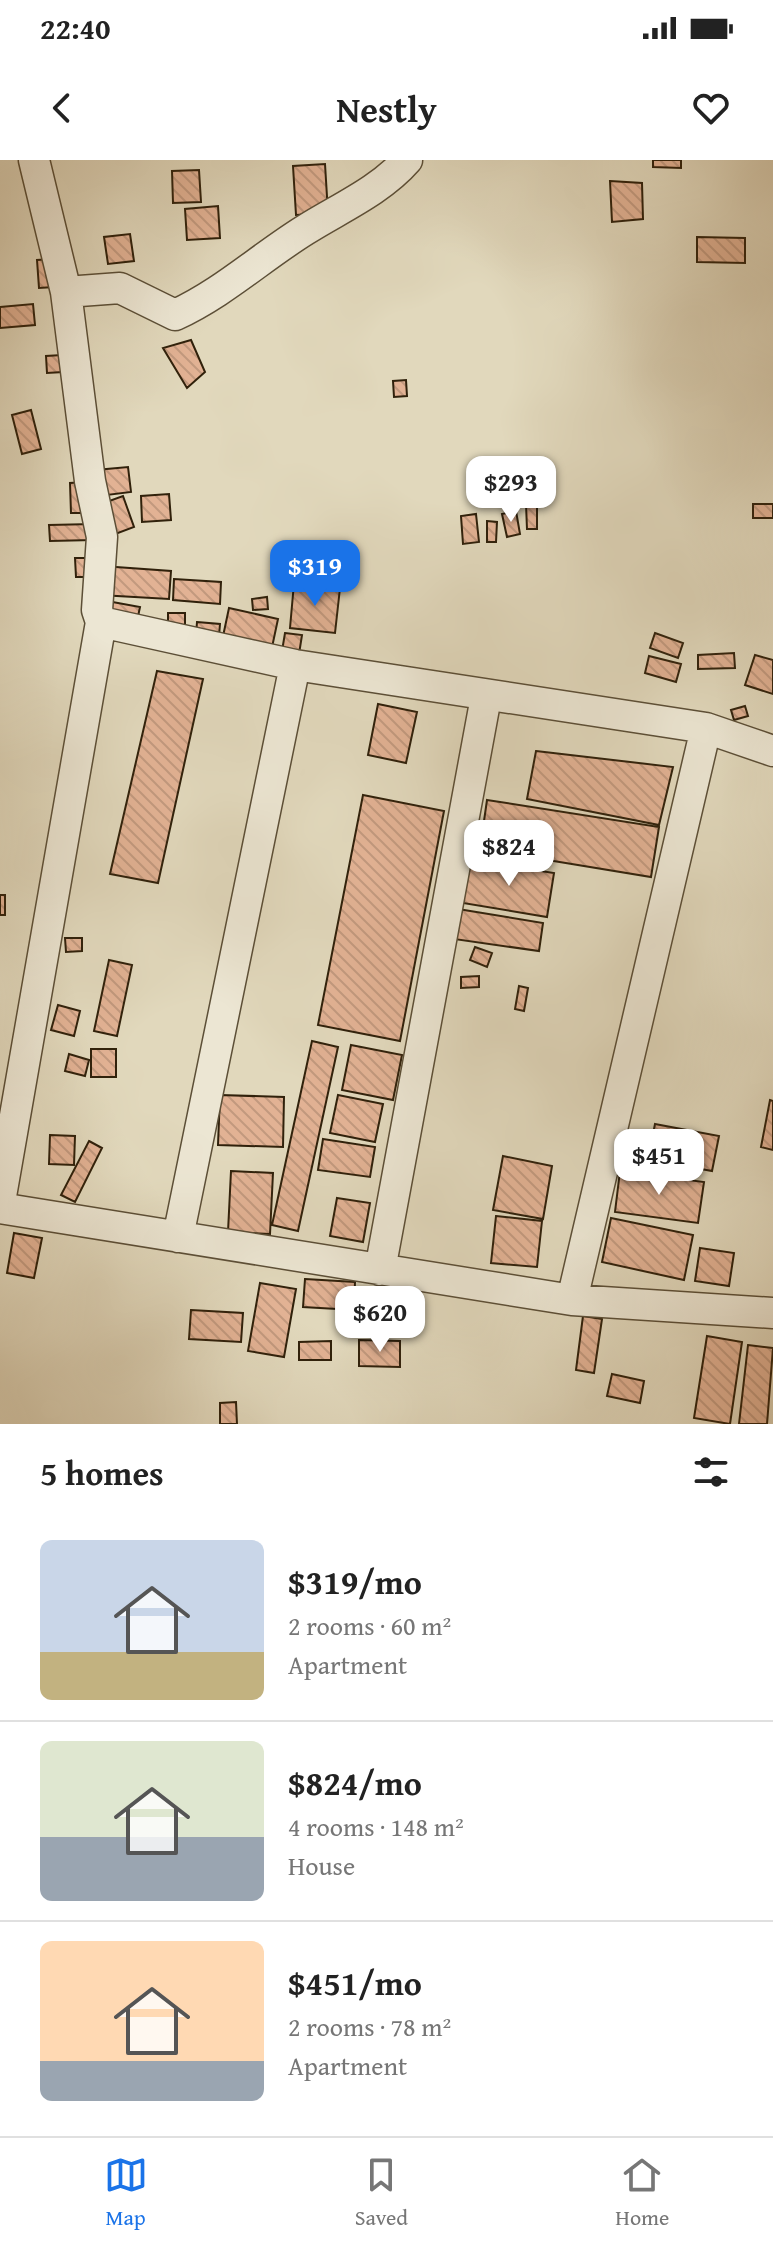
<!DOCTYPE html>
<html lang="en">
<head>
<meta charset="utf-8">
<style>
	:root { --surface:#fff; --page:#f2f2f2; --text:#222; --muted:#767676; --line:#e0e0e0; --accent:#1a73e8 }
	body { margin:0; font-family:"Gentium Book Plus",serif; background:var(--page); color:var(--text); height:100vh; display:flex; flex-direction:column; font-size:30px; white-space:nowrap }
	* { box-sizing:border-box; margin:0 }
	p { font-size:26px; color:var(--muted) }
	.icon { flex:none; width:44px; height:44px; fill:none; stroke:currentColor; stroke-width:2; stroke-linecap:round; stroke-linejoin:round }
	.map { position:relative; height:1264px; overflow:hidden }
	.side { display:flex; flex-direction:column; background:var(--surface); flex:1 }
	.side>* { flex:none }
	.price { position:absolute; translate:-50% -68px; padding:0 18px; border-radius:16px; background:#fff; color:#222; font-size:26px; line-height:52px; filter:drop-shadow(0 2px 4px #0008) }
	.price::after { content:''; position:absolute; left:50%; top:48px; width:24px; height:18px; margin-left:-12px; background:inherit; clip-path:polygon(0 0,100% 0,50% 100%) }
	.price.active { background:var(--accent); color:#fff }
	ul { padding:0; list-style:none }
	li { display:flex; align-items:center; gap:24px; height:200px; padding:0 40px }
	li+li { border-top:2px solid var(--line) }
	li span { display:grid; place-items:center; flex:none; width:224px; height:160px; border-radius:12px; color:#555 }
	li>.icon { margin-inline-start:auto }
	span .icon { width:96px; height:96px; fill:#fffc; stroke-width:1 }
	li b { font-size:34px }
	h2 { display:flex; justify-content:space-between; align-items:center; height:96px; padding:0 40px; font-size:34px }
	.status { display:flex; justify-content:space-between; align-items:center; height:56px; padding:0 40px; background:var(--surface); direction:ltr }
	.status svg { height:22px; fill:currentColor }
	header { display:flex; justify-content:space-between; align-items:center; height:104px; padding:0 40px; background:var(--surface); font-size:36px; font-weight:600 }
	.tabs { display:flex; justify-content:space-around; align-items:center; height:112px; border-top:2px solid var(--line); background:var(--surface); font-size:22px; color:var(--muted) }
	.tabs a { display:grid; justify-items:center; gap:4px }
	.tabs .active { color:var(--accent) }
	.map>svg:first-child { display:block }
	.building { fill:url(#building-back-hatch); stroke:#30210b; stroke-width:2 }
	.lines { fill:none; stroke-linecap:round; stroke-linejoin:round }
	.minor-casing { stroke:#5c4f37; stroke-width:33 }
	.minor { stroke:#ece6d3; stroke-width:30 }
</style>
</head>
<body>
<div class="status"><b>22:40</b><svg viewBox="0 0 49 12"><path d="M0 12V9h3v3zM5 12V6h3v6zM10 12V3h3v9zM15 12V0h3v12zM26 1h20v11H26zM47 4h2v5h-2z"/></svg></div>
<header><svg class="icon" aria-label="back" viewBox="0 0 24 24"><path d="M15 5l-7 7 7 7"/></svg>Nestly<svg class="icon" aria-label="heart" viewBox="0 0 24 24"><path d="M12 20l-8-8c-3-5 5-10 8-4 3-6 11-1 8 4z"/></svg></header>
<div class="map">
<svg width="773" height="1264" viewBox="0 0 773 1264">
	<defs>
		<pattern id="building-back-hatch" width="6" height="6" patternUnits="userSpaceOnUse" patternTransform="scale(2)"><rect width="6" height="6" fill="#e2b294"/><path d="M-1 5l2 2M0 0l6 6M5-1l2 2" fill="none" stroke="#c2997e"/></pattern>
	</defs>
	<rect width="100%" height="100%" fill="#e1d8bc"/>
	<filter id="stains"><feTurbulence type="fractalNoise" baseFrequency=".0025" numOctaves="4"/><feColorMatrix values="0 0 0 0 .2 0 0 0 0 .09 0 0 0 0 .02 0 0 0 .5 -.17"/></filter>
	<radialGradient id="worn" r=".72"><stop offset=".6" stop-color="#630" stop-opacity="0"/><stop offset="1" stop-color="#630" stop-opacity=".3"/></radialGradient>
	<path class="building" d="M653,0H681V8L653,7Z
		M325,4L328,53L296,55L293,6Z
		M199,10L201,42L173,43L172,11Z
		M610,21L642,23L643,59L612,62Z
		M218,46L220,78L187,80L185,49Z
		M130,74L134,101L108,104L104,77Z
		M697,77L745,78V103L697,102Z
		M52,99L54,127L39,128L37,100Z
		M33,144L35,165L0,168V147Z
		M191,180L205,212L187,228L163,188Z
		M62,195L63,212L47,213L46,196Z
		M406,220L407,236L394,237L393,221Z
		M31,250L41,289L22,294L12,255Z
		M128,307L131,332L99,336L96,310Z
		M86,322V353H71L70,323Z
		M169,334L171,360L142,362L141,336Z
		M123,336L134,367L110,376L98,345Z
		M526,344H537V369H527Z
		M753,344H773V358H753Z
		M516,351L520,374L507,377L502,354Z
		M476,354L479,382L463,384L461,356Z
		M487,361L497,362L496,382H487Z
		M93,364V380L50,381L49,365Z
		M75,398H86L87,417H76Z
		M102,406L171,411L169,439L100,435Z
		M174,419L221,422L220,444L173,440Z
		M294,423L340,428L335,473L290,468Z
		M267,437L268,449L253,450L252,439Z
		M107,441L140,447L136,466L104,460Z
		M229,448L278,459L271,492L222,481Z
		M168,453H185V471L168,470Z
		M197,462L220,464L219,476L196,475Z
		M285,473L302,475L299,494L282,491Z
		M655,473L683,483L678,498L650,488Z
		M734,493L735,508L698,509V495Z
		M755,495L773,500V534L745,525Z
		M649,496L681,504L676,522L645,513Z
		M157,511L203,519L158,723L110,714Z
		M378,544L417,552L406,603L368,595Z
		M745,546L748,556L734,560L731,550Z
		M536,591L673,607L659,665L527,639Z
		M363,635L444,651L400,881L318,865Z
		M487,640L659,667L651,717L480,689Z
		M470,700L554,713L547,757L463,743Z
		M0,735H5V755H0Z
		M458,749L543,763L539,791L454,779Z
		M65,778H82V791L66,792Z
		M475,787L492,793L487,807L470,800Z
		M109,800L132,805L117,876L94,871Z
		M479,816V827L461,828V817Z
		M519,826L528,828L524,851L515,849Z
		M58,845L80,851L74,876L51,870Z
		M312,881L338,887L298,1071L272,1065Z
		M351,885L402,895L393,940L342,930Z
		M91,889H116V917H91Z
		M69,894L89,900L85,916L65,911Z
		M220,935L284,937L283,987L218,985Z
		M338,935L383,944L375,982L330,973Z
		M770,940L773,941V990L761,987Z
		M655,964L719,976L712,1011L648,999Z
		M50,975L75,976L74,1005L49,1004Z
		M323,979L375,987L370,1017L318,1010Z
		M89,981L102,988L75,1042L61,1035Z
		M503,996L552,1006L543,1059L493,1050Z
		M231,1011L273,1013L270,1074L228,1072Z
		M620,1011L704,1022L698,1063L615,1052Z
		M337,1038L370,1043L363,1082L330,1076Z
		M496,1056L542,1061L537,1107L491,1103Z
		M611,1058L693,1075L684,1120L602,1102Z
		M14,1073L42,1078L34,1118L7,1113Z
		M700,1088L734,1093L729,1126L695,1121Z
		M305,1119L355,1122L354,1150L303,1147Z
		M260,1123L296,1129L284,1197L248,1191Z
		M366,1135H396V1171L365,1170Z
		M191,1150L243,1153L241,1182L189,1179Z
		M583,1156L602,1159L594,1213L576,1210Z
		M707,1176L742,1182L730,1264L694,1258Z
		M359,1180L400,1181V1207L359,1206Z
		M331,1181V1200H299V1182Z
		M748,1185L773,1188L767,1264H739Z
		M612,1214L644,1221L640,1243L607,1236Z
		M236,1242L237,1264H220V1243Z"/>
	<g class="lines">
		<g class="minor-casing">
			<path id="minor" d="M34,0L66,132L90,321L102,377L97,450L101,462
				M66,132L120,128L175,155C223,133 260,98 305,70C338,49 380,31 407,0
				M706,568L773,591
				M0,1042L101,462L295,505L706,568L572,1140L0,1048
				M178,1077L295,505
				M380,1110L486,537
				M572,1140L773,1153"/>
		</g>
		<use href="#minor" class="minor"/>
	</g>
	<rect width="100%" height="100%" filter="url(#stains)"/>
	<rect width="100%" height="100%" fill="url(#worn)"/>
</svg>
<b class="price" style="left:511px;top:364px">$293</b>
<b class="price active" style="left:315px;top:448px">$319</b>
<b class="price" style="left:509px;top:728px">$824</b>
<b class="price" style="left:659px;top:1037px">$451</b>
<b class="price" style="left:380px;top:1194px">$620</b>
</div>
<section class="side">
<h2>5 homes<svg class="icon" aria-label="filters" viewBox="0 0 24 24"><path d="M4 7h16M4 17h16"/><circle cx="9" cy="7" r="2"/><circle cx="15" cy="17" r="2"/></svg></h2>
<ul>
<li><span style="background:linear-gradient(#c9d6e8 70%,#c2b280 0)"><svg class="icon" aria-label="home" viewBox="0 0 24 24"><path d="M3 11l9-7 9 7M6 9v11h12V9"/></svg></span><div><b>$319/mo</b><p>2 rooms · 60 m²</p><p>Apartment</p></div></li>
<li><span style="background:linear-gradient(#dfe7d0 60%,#9aa5b1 0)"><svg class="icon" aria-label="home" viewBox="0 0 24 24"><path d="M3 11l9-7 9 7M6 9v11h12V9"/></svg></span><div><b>$824/mo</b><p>4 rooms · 148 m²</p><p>House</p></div></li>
<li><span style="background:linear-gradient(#ffd9b3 75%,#9aa5b1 0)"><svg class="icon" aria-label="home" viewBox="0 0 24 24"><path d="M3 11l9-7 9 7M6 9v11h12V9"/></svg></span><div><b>$451/mo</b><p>2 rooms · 78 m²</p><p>Apartment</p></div></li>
</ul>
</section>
<nav class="tabs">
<a class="active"><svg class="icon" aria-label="map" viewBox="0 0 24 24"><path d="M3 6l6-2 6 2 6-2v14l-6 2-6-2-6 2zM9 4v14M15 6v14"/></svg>Map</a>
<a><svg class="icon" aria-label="saved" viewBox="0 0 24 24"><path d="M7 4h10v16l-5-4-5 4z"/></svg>Saved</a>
<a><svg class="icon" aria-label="home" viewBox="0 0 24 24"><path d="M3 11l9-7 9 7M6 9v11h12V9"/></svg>Home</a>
</nav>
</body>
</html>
